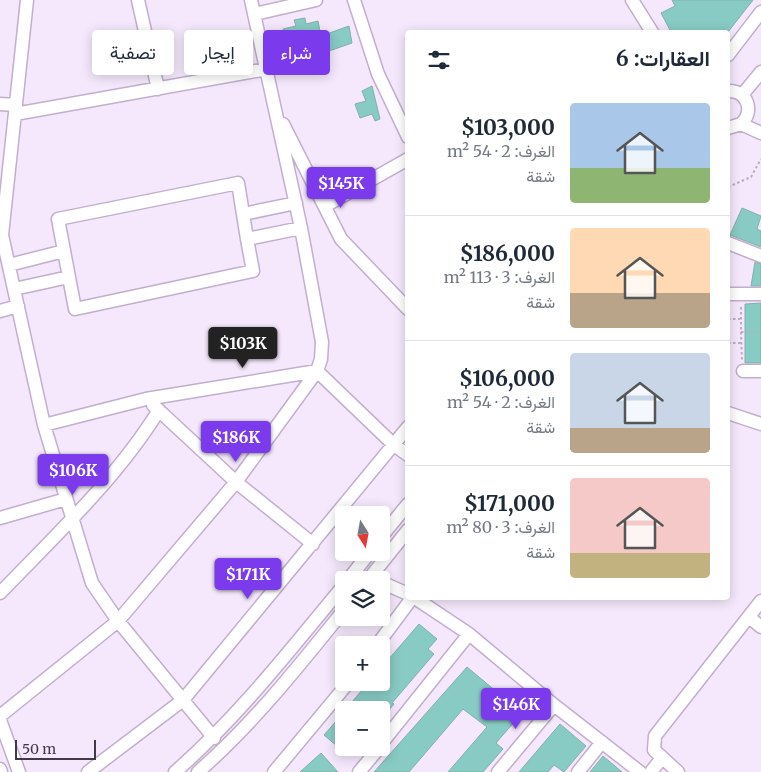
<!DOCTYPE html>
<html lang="ar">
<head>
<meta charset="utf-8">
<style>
	:root { --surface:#fff; --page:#f2f2f3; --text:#1f2937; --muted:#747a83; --line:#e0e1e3; --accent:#7c3aed }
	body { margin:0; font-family:Merriweather,Vazirmatn,serif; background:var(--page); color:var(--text); direction:rtl; height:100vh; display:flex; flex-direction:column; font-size:19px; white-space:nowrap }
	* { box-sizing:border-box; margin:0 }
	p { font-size:16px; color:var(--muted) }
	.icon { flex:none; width:28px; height:28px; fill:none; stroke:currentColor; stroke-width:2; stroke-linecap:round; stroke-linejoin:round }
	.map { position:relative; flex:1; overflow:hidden; direction:ltr }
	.drawer { position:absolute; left:405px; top:30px; width:325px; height:570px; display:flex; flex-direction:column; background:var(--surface); border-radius:5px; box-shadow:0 2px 12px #0003; direction:rtl }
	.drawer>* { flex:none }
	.guide { position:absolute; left:15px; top:30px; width:315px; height:45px; direction:rtl; display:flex; gap:10px }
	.needle { width:32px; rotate:169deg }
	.tools { position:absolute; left:335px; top:506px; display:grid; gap:10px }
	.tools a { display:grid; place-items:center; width:55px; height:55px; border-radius:5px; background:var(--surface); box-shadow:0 2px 12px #0003; font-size:25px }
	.scale { position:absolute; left:15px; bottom:12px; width:81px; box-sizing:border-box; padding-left:5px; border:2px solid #413945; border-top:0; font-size:14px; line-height:18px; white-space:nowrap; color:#413945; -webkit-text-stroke:4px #f5e8fc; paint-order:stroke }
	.price { position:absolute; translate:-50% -42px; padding:0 11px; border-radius:5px; background:var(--accent); color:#fff; font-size:16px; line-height:32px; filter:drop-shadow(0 1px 2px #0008) }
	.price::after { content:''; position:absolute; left:50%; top:30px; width:15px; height:11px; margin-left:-8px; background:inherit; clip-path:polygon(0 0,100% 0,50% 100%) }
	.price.selected { background:#222; color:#fff }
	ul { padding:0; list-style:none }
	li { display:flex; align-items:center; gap:15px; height:125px; padding:0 20px }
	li+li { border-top:1px solid var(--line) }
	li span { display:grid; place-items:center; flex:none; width:140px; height:100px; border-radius:5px; color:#555 }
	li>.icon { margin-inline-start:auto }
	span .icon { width:60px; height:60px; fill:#fffc; stroke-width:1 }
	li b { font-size:21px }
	h2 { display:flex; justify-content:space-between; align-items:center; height:60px; padding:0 20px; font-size:21px }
	.tag { padding:0 18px; border-radius:5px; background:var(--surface); box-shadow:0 2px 12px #0003; font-size:18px; line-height:45px }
	.tag.selected { background:var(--accent); color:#fff }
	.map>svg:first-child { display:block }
	.building { fill:#88cbc4; stroke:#82b0ab }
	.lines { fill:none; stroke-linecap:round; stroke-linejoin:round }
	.minor-casing { stroke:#c2aecd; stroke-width:15 }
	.path { stroke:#baaec0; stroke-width:2; stroke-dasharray:2.5 2.5; stroke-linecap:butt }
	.minor { stroke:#fff; stroke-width:12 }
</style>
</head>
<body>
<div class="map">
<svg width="761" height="772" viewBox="0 0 761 772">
	<rect width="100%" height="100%" fill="#f5e8fc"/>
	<path class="building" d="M672,0H753L728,32H671L661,13L675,6Z
		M305,18L306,24L318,21L321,36L349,26L352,43L332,50L290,59L283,29L296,26L294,20Z
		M372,86L380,119L375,121L372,114L360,118L355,104L366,101L362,91Z
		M742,208L761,216L757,229L761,231V247L730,235Z
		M755,262L761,264V286H751Z
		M761,303V363H745V304Z
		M419,624L437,639L428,649L434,654L392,703L394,704L381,719V710H345L369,682H381V668Z
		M467,667L522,713L496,743L503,749L483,772H448L487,727L463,709L409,772H374Z
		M344,712V752L324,735Z
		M560,724L586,746L564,772L554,765L548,772H519Z
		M321,753L338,772H300Z
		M603,756L622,772H590Z"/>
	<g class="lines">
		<g class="minor-casing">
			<path id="minor" d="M27,0L2,235L44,425L92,583L118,621L214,738
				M138,0L158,89
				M354,0L378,74L408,137
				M632,0L652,32
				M255,14L316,0
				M728,55L761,12
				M728,91C747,90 755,111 741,124L728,128
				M742,95L761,72
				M0,104L16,105
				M15,114L267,69
				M283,124L341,239L408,309
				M741,124L761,133
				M325,206L408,159
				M243,214L296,203
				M247,239L238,183L58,219L75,309L253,271L247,239L301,228
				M728,243L761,256
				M9,265L64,251
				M14,289L69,277
				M728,294H761
				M0,311L18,306
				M743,371H761
				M153,405L236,482L313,544
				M728,413L761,424
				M44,425L146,399L317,371L394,445L408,455
				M0,518L66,499
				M381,537L408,504
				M348,580L370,552
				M368,580L408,530
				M381,582L408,594
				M0,593C56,535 117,478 159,410
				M415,598L469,634L554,705L640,772
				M749,617L761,627
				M377,645L412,598
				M0,716L118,621L236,482L317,371L321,359L322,342L301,228L251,0
				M0,720L19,772
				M381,744L469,634
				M0,769L1,772
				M88,772L183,700L408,427
				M175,772C239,716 290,650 344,585
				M198,772C253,724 298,667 344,610
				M274,772L349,682
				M359,772L379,748
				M498,772L554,705
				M578,772L602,742
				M651,772L661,759
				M678,772L654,750L655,736L761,601"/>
		</g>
		<path class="path" d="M728,187L751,177L761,159
			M741,307V332H761
			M728,319H740
			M741,332L742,360
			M728,343H742"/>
		<use href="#minor" class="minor"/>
	</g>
</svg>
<div class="tools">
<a><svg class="needle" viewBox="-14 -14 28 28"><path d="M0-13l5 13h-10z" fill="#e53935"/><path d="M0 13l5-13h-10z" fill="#747a83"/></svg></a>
<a><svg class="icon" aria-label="layers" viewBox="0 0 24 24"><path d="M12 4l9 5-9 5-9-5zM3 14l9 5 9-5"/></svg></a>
<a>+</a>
<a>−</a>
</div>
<div class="scale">50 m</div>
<b class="price" style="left:341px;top:209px">$145K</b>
<b class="price selected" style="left:243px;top:369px">$103K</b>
<b class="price" style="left:236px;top:463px">$186K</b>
<b class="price" style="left:73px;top:496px">$106K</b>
<b class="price" style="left:248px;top:600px">$171K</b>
<b class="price" style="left:516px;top:730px">$146K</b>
<div class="guide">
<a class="tag selected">شراء</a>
<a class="tag">إيجار</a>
<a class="tag">تصفية</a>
</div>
<section class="drawer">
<h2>العقارات: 6<svg class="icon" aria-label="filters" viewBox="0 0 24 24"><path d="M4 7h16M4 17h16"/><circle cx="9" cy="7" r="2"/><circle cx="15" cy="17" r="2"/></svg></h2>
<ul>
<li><span style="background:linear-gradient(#a9c7e8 65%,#8fb573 0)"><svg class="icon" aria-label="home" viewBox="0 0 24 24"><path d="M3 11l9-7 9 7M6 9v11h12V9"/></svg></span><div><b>$103,000</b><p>الغرف: 2 · 54 m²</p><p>شقة</p></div></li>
<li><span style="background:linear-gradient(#ffd9b3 65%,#b9a48a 0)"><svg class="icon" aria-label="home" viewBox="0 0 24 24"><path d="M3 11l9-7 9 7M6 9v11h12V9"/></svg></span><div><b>$186,000</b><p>الغرف: 3 · 113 m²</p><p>شقة</p></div></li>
<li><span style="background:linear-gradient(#c9d6e8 75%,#b9a48a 0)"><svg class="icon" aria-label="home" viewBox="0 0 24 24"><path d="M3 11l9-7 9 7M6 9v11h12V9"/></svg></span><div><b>$106,000</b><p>الغرف: 2 · 54 m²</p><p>شقة</p></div></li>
<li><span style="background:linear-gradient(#f6c9c9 75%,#c2b280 0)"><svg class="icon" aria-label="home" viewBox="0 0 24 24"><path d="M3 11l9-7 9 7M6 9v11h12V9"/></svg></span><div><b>$171,000</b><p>الغرف: 3 · 80 m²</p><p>شقة</p></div></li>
</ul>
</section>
</div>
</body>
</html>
